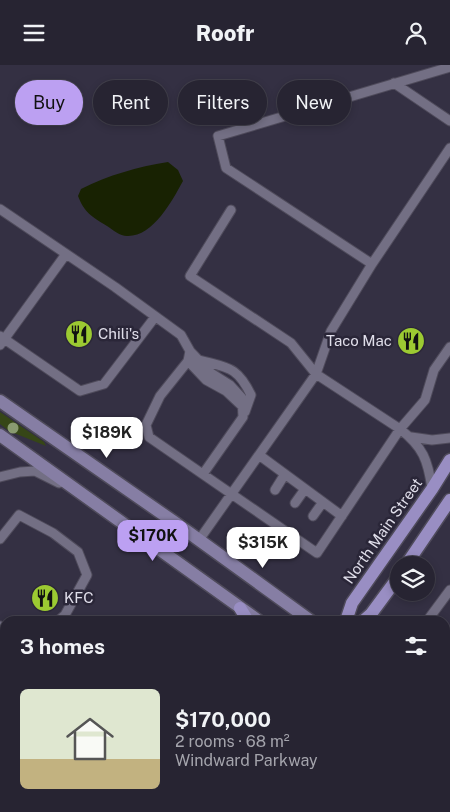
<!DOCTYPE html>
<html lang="en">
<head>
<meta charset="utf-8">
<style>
	:root { --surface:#272432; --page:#2f2c3a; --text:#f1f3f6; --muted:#a4a4ac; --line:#43414d; --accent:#bca0f2 }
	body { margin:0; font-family:"Public Sans",sans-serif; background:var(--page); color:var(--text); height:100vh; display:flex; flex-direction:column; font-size:19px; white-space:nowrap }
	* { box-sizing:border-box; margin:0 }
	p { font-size:16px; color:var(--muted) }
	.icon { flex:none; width:28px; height:28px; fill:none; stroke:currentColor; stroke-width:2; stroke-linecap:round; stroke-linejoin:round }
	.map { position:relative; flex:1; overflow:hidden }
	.panel { position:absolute; left:0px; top:551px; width:450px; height:196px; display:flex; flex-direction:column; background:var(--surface); border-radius:15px 15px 0 0; box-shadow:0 2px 8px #0003,0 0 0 1px var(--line) }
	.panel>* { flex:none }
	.guide { position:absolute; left:15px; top:15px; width:420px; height:45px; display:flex; gap:10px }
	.buttons { position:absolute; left:390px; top:491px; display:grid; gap:10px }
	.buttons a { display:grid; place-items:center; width:45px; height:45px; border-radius:50%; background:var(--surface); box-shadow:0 2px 8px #0003,0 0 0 1px var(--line); font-size:25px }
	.price { position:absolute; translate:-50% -42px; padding:0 11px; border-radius:10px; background:#fff; color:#222; font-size:16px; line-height:32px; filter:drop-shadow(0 1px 2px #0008) }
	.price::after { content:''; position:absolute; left:50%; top:30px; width:15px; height:11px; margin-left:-8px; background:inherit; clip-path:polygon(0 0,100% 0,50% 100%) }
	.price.current { background:var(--accent); color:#111 }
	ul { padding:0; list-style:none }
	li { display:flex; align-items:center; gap:15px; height:125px; padding:0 20px }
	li+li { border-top:1px solid var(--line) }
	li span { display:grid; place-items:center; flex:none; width:140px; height:100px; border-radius:8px; color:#555 }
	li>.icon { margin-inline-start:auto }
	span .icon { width:60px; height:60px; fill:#fffc; stroke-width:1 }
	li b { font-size:21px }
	h2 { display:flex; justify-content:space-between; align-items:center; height:60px; padding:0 20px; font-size:21px }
	.chip { padding:0 18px; border-radius:22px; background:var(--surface); box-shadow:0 2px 8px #0003,0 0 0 1px var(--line); font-size:18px; line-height:45px }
	.chip.current { background:var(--accent); color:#111 }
	header { display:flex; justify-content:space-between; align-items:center; height:65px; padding:0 20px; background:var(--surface); font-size:22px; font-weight:800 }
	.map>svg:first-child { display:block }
	.green { fill:#364617 }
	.water { fill:#182202 }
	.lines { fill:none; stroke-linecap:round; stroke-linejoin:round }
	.service-casing { stroke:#4f4b5b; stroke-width:11 }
	.tertiary-casing { stroke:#4f4b5b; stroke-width:15 }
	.secondary-casing { stroke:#4f4b5b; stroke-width:15 }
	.primary-casing { stroke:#4f4b5b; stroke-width:15 }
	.service { stroke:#736f84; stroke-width:9 }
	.tertiary { stroke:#736f84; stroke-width:12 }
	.secondary { stroke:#867ea4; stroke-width:12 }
	.primary { stroke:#998ec3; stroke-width:12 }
	.tree { fill:#899a70 }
	.labels { text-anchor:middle; stroke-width:5; stroke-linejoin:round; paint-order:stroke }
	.poi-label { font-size:15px; fill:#e0deea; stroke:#2a2638; text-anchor:start }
	.street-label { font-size:15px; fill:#e0deea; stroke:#2a2638 }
</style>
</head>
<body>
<header><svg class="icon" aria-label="menu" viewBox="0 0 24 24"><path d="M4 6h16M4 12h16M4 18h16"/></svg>Roofr<svg class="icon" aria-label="person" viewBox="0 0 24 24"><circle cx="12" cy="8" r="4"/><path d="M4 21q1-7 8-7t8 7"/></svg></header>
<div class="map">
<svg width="450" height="747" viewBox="0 0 450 747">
	<rect width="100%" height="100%" fill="#343043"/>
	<path class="green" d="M0,347L44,377L46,381L9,366L0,359Z"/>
	<path class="water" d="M168,97L178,105L183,116C172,136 153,172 127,171C120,171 113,165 107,161C92,152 84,147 78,131L81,124C109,110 137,102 168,97Z"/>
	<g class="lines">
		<g class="service-casing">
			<path id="service" d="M394,18L450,56
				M0,144L115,222L181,270L190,286L188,296L160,331L146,360L149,372L317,488L400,364L425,335L434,305L450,282
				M231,145L190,211L291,278L316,309L400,364C423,382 428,395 432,424
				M372,199L226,103L218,71L450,2
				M0,271L80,326L104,319L155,252
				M0,280L66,189
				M190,286L211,308L230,320L242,333L243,352L203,409
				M199,295C228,303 237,301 251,330L245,347
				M188,296L206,315L226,326L242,341
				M411,372L432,375L450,373
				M259,390L342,451
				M0,412L20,407L35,406L59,418
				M275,425L285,409
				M295,438L305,424
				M313,451L323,437
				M0,474L19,450L53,468L78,487L87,510L65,550L58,556
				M199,475L316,309L331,266L372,199L450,83
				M125,556H129
				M427,556L450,525
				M0,561L5,565
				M445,595L450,599
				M0,619L5,623
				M0,696L5,689
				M445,722L450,716
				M7,742L13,747
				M413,742L418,747
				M88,747L92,742
				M277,747L278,742
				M423,747L427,742"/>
		</g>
		<g class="tertiary-casing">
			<path id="tertiary" d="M445,658L450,661
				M445,699L450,703"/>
		</g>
		<g class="secondary-casing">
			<path id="secondary" d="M0,336L177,459L311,556
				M0,370L259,556"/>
		</g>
		<g class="primary-casing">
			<path id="primary" d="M406,500L450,435
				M240,543L248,556
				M346,556L352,538L432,424L450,395
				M363,556L371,549L399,511
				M184,747L189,742"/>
		</g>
		<use href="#service" class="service"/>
		<use href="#tertiary" class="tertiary"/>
		<use href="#secondary" class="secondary"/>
		<use href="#primary" class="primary"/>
	</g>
	<circle class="tree" cx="13" cy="363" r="5.5"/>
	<defs>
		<g id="restaurant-disc" transform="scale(1.4375)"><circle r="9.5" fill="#9cca32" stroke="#2a2638"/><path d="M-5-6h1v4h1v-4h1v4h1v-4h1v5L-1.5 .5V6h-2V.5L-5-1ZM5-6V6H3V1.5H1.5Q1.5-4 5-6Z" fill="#111"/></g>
	</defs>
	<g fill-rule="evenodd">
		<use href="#restaurant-disc" x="79" y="269"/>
		<use href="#restaurant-disc" x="411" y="276"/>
		<use href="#restaurant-disc" x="45" y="533"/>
	</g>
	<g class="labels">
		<g class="poi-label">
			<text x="98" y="274">Chili's</text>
			<text x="392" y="281" text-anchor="end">Taco Mac</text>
			<text x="64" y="538">KFC</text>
		</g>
		<g class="street-label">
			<text transform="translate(383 466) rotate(-55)" y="5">North Main Street</text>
		</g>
	</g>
</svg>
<div class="buttons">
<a><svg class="icon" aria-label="layers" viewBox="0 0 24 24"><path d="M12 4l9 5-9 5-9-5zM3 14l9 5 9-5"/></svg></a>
</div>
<b class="price" style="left:107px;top:394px">$189K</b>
<b class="price current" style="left:153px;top:497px">$170K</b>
<b class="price" style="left:263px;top:504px">$315K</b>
<div class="guide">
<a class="chip current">Buy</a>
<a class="chip">Rent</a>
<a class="chip">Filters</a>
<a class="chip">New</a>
</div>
<section class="panel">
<h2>3 homes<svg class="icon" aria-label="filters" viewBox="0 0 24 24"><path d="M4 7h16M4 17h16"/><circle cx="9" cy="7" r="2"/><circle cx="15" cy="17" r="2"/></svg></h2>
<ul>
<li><span style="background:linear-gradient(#dfe7d0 70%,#c2b280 0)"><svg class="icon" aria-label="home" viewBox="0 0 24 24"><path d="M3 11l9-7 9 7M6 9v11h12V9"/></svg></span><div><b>$170,000</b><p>2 rooms · 68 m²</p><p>Windward Parkway</p></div></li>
</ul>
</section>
</div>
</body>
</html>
